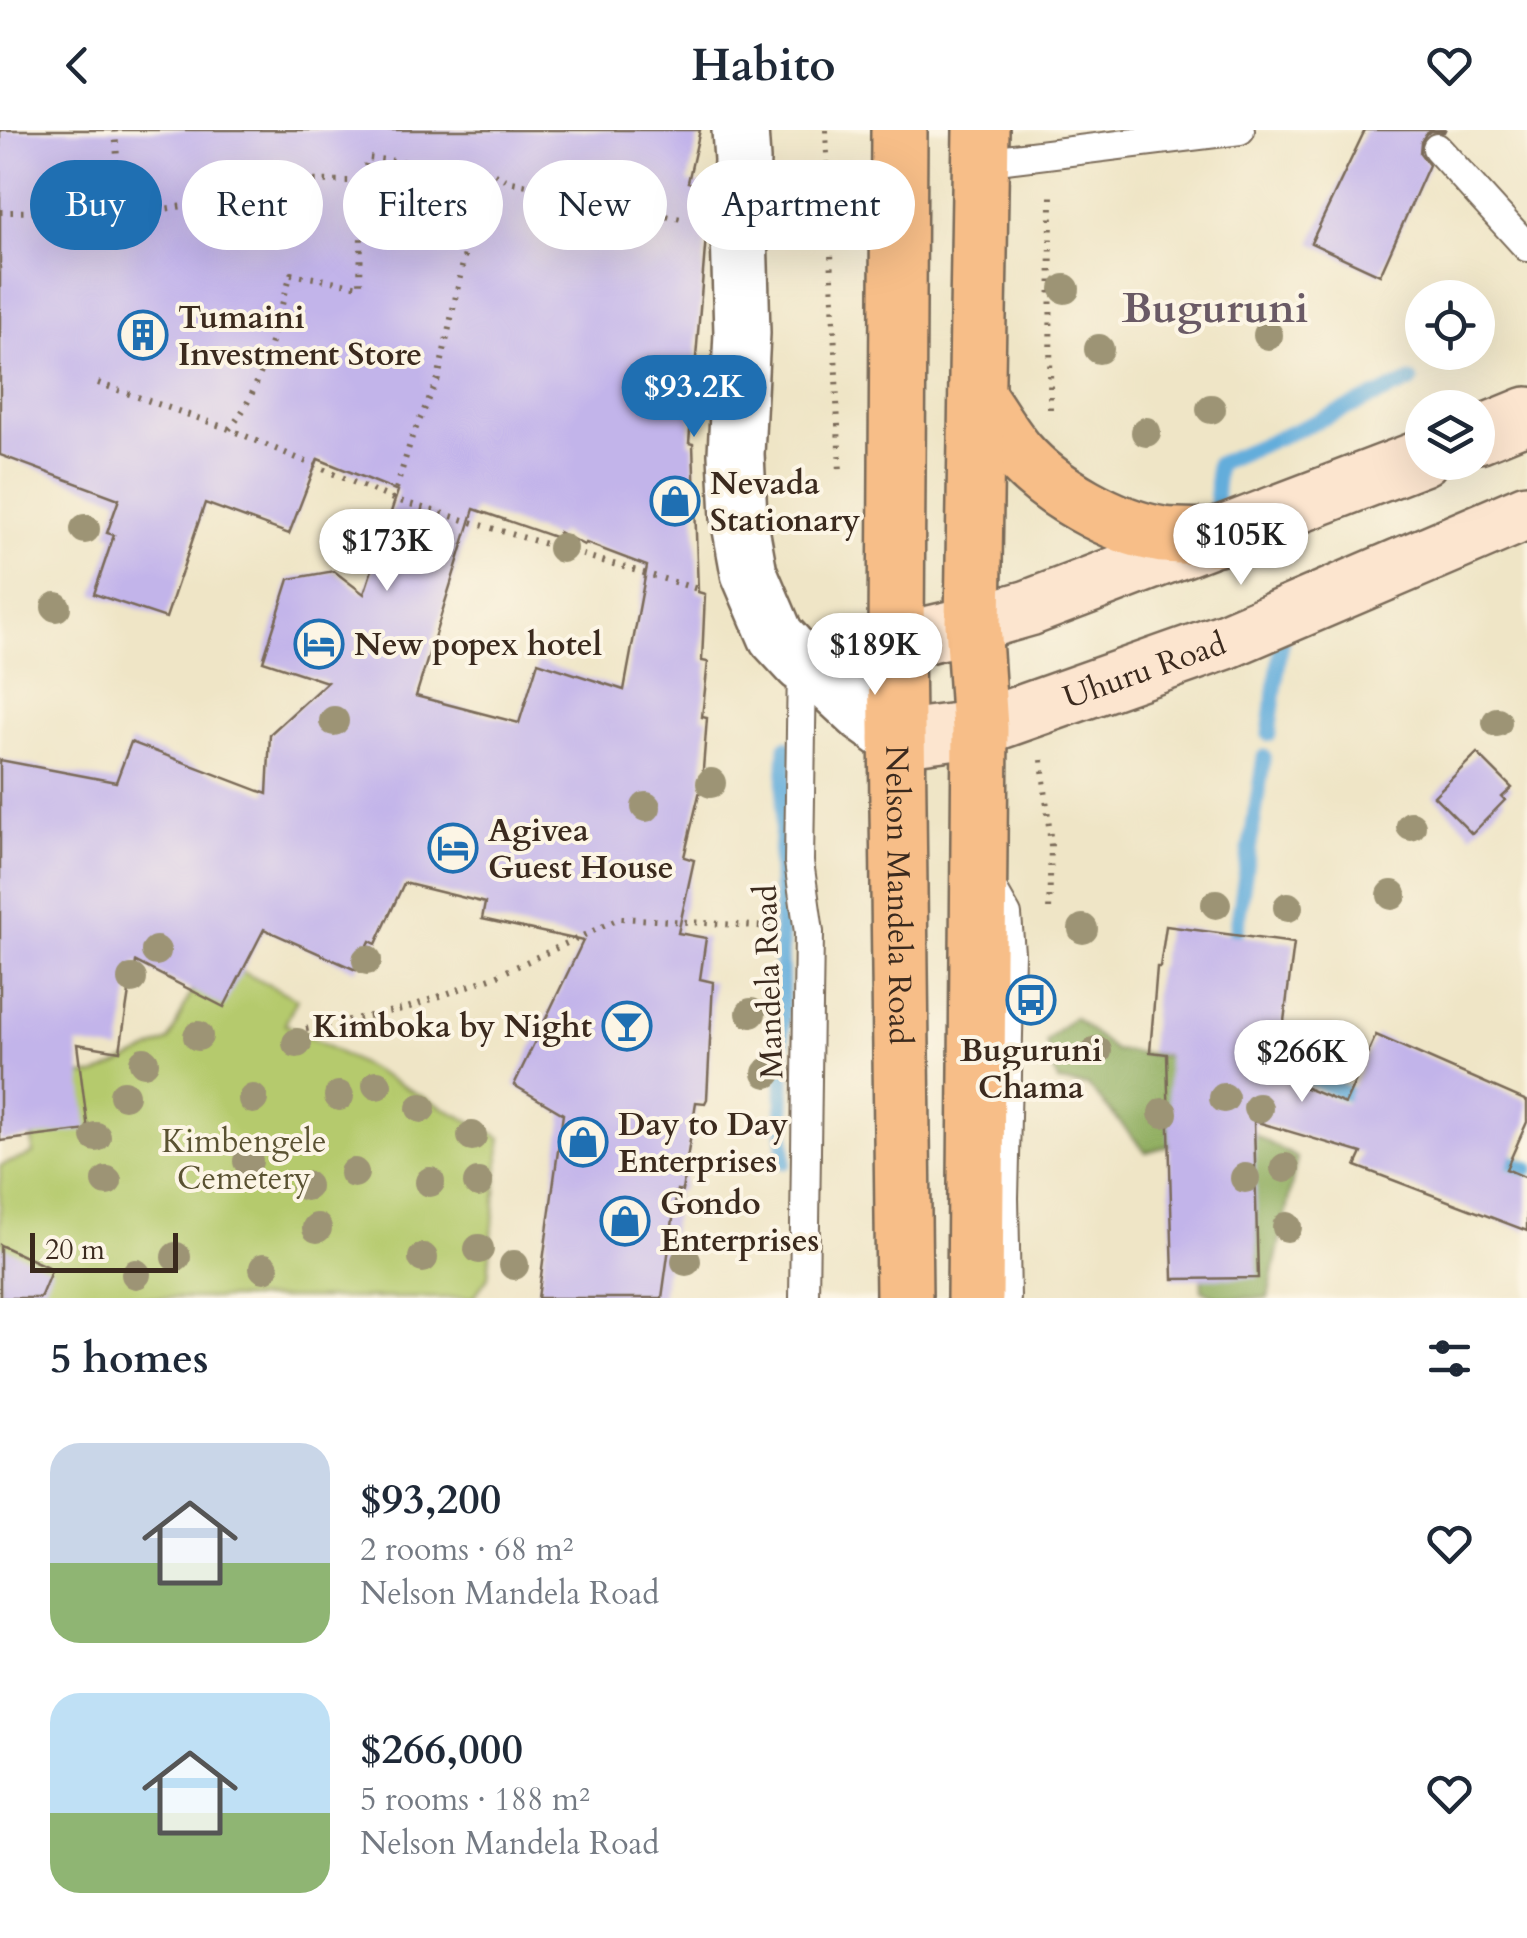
<!DOCTYPE html>
<html lang="en">
<head>
<meta charset="utf-8">
<style>
	:root { --surface:#fff; --page:#f6f6f7; --text:#1f2937; --muted:#747a83; --accent:#1f6fb2 }
	body { margin:0; font-family:Cardo,serif; background:var(--page); color:var(--text); height:100vh; display:flex; flex-direction:column; font-size:38px; white-space:nowrap }
	* { box-sizing:border-box; margin:0 }
	p { font-size:32px; color:var(--muted) }
	.icon { flex:none; width:55px; height:55px; fill:none; stroke:currentColor; stroke-width:2; stroke-linecap:round; stroke-linejoin:round }
	.map { position:relative; height:1168px; overflow:hidden }
	.sheet { display:flex; flex-direction:column; background:var(--surface); flex:1 }
	.sheet>* { flex:none }
	.banner { position:absolute; left:30px; top:30px; width:1000px; height:90px; display:flex; gap:20px }
	.controls { position:absolute; left:1405px; top:150px; display:grid; gap:20px }
	.controls a { display:grid; place-items:center; width:90px; height:90px; border-radius:50%; background:var(--surface); box-shadow:0 10px 40px #0002; font-size:50px }
	.scale { position:absolute; left:30px; bottom:25px; width:148px; box-sizing:border-box; padding-left:10px; border:5px solid #3b2a1e; border-top:0; font-size:28px; line-height:35px; white-space:nowrap; color:#3b2a1e; -webkit-text-stroke:8px #fcf5e5; paint-order:stroke }
	.price { position:absolute; translate:-50% -85px; padding:0 22px; border-radius:35px; background:#fff; color:#222; font-size:32px; line-height:65px; filter:drop-shadow(0 2px 5px #0008) }
	.price::after { content:''; position:absolute; left:50%; top:60px; width:30px; height:22px; margin-left:-15px; background:inherit; clip-path:polygon(0 0,100% 0,50% 100%) }
	.price.on { background:var(--accent); color:#fff }
	ul { padding:0; list-style:none }
	li { display:flex; align-items:center; gap:30px; height:250px; padding:0 50px }
	li span { display:grid; place-items:center; flex:none; width:280px; height:200px; border-radius:30px; color:#555 }
	li>.icon { margin-inline-start:auto }
	span .icon { width:120px; height:120px; fill:#fffc; stroke-width:1 }
	li b { font-size:42px }
	h2 { display:flex; justify-content:space-between; align-items:center; height:120px; padding:0 50px; font-size:42px }
	.chip { padding:0 35px; border-radius:45px; background:var(--surface); box-shadow:0 10px 40px #0002; font-size:35px; line-height:90px }
	.chip.on { background:var(--accent); color:#fff }
	header { display:flex; justify-content:space-between; align-items:center; height:130px; padding:0 50px; background:var(--surface); font-size:45px; font-weight:800 }
	.map>svg:first-child { display:block }
	.green { fill:#b5ca6d; stroke:#787a46; stroke-width:2.5 }
	.forest { fill:#90ae60; stroke:#666c3f; stroke-width:2.5 }
	.lines { fill:none; stroke-linecap:round; stroke-linejoin:round }
	.stream { stroke:#63addb; stroke-width:15 }
	.building { fill:#c2b4ea; fill-rule:evenodd }
	.service-casing { stroke:#7a6b59; stroke-width:32 }
	.tertiary-casing { stroke:#7a6b59; stroke-width:60 }
	.secondary-casing { stroke:#7a6b59; stroke-width:60 }
	.primary-casing { stroke:#7a6b59; stroke-width:60 }
	.path { stroke:#7a6b59; stroke-width:6; stroke-dasharray:2.5 8; stroke-linecap:butt }
	.service { stroke:#fff; stroke-width:28 }
	.tertiary { stroke:#fff; stroke-width:55 }
	.secondary { stroke:#fce5cf; stroke-width:55 }
	.primary { stroke:#f7be88; stroke-width:55 }
	.tree { fill:#9d9475 }
	.labels { text-anchor:middle; stroke-width:8; stroke-linejoin:round; paint-order:stroke }
	.poi-label { font-size:32px; font-weight:bold; fill:#3b2a1e; stroke:#fcf5e5; text-anchor:start }
	.street-label { font-size:32px; fill:#3b2a1e; stroke:#fcf5e5 }
	.park-label { font-size:32px; fill:#5a5232; stroke:#fcf5e5 }
	.district-label { font-size:42px; font-weight:bold; fill:#6a5a65; stroke:#fcf5e5 }
</style>
</head>
<body>
<header><svg class="icon" aria-label="back" viewBox="0 0 24 24"><path d="M15 5l-7 7 7 7"/></svg>Habito<svg class="icon" aria-label="heart" viewBox="0 0 24 24"><path d="M12 20l-8-8c-3-5 5-10 8-4 3-6 11-1 8 4z"/></svg></header>
<div class="map">
<svg width="1527" height="1168" viewBox="0 0 1527 1168">
	<rect width="100%" height="100%" fill="#fcf5e5"/>
	<filter id="ink" filterUnits="userSpaceOnUse"><feTurbulence type="fractalNoise" baseFrequency=".01" numOctaves="2"/><feDisplacementMap in="SourceGraphic" scale="20" xChannelSelector="R" yChannelSelector="G"/><feConvolveMatrix kernelMatrix="1 2 1 2 8 2 1 2 1" color-interpolation-filters="sRGB"/></filter>
	<filter id="wash" filterUnits="userSpaceOnUse"><feTurbulence type="fractalNoise" baseFrequency=".0048" numOctaves="4" result="noise"/><feDisplacementMap in="SourceGraphic" scale="40" xChannelSelector="R" yChannelSelector="G"/><feGaussianBlur stdDeviation="2.25" result="paint"/><feColorMatrix in="noise" values="0 0 0 0 0 0 0 0 0 0 0 0 0 0 0 0 0 1.4 0 .05"/><feComposite in="paint" operator="in"/></filter>
	<g filter="url(#wash)">
		<rect width="100%" height="100%" fill="#efe5c6"/>
		<path class="green" d="M208,825L297,869L285,894L501,1008L488,1147L473,1168H0V1036L33,1024L29,944L95,945L169,911Z"/>
		<path class="forest" d="M1074,887L1114,920L1208,930L1255,1005L1297,1028L1268,1168H1219L1202,1160L1196,1008L1146,1022L1088,956L1058,952L1046,912Z"/>
		<g class="lines">
			<path class="stream" d="M1216,372L1217,334L1411,251
				M1269,604L1282,508
				M1235,809L1264,627
				M1294,941L1366,972
				M1494,1025L1527,1039
				M784,1032L780,730L786,617"/>
		</g>
		<g id="blocks">
			<path class="building" d="M0,0H700L688,52L710,57L689,313L693,314L698,462L705,464L702,531L708,532L702,587L707,588L702,652L684,727L694,730L678,803L706,808L700,849L713,852L707,969L705,973L696,972L682,1061L677,1060L662,1168H538L563,984L514,955L583,811L482,789L485,773L404,753L376,814L370,811L356,840L264,799L224,877L136,832L132,855H130L120,921L77,914L88,1000L0,1011V630L116,652L131,612L267,664L270,604L327,552L263,531L289,449L334,441L364,464L398,361L318,329L289,404L205,373L166,488L94,464L114,405L107,403L119,369L0,325ZM474,379L557,408L559,402L584,415L586,413L647,436L624,560L538,532L519,593L416,566Z
				M1365,0H1445L1444,2L1432,1L1426,4L1421,12L1420,23L1429,35L1380,145L1311,113Z
				M1477,623L1512,658L1502,667L1505,670L1472,704L1434,666Z
				M1166,796L1294,813L1277,946L1345,974L1376,905L1527,971V992L1506,1039L1527,1048V1101L1356,1036L1362,1023L1254,991L1258,1148L1173,1149L1167,924L1150,922L1157,837H1160Z
				M0,1115L52,1139L40,1168H0Z"/>
		</g>
	</g>
	<g filter="url(#ink)">
		<use href="#blocks" fill-opacity="0" stroke="#7a6b59" stroke-width="2.5"/>
		<g class="lines">
			<g class="service-casing">
				<path id="service" d="M1437,18L1527,117
					M981,32L1240,0
					M802,534L799,732L809,802L804,1168
					M987,750L1007,785L1010,823L1004,1068L1006,1168"/>
			</g>
			<g class="tertiary-casing">
				<path id="tertiary" d="M740,0L742,30L739,102L742,203L736,324L739,388L749,443L776,506L802,534L820,544L865,586L897,609"/>
			</g>
			<g class="secondary-casing">
				<g id="secondary">
					<path d="M1478,305L1527,285"/>
					<path d="M896,512L973,494L1029,478L1422,328"/>
					<path id="s1" d="M897,609L980,598L1226,511L1527,382"/>
				</g>
			</g>
			<g class="primary-casing">
				<g id="primary">
					<path id="s2" d="M899,0L896,512L904,1168"/>
					<path d="M977,265C990,284 1002,305 1017,323C1050,361 1113,397 1163,405C1181,407 1200,406 1218,407"/>
					<path d="M975,1168L980,598L973,494L981,0"/>
				</g>
			</g>
			<path class="path" d="M115,0L121,81
				M826,0L840,344
				M0,82L121,81L138,83L196,74L218,50L362,51L368,28L491,41L507,51L558,61L610,76L687,90
				M98,253L229,299L393,369L698,459
				M1050,279L1051,61
				M229,299C261,266 277,188 291,144L360,156L362,51
				M393,369L412,307L438,249L483,40
				M1042,630L1051,716L1049,782
				M306,899L407,878L496,846L621,788L773,797"/>
			<use href="#service" class="service"/>
			<use href="#tertiary" class="tertiary"/>
			<use href="#secondary" class="secondary"/>
			<use href="#primary" class="primary"/>
		</g>
		<g class="tree">
			<circle cx="1065" cy="159" r="15"/>
			<circle cx="1268" cy="205" r="15"/>
			<circle cx="1099" cy="219" r="15"/>
			<circle cx="1211" cy="279" r="15"/>
			<circle cx="1146" cy="302" r="15"/>
			<circle cx="85" cy="399" r="15"/>
			<circle cx="562" cy="418" r="15"/>
			<circle cx="56" cy="477" r="15"/>
			<circle cx="334" cy="591" r="15"/>
			<circle cx="1497" cy="592" r="15"/>
			<circle cx="711" cy="653" r="15"/>
			<circle cx="646" cy="677" r="15"/>
			<circle cx="1411" cy="696" r="15"/>
			<circle cx="1392" cy="765" r="15"/>
			<circle cx="1216" cy="774" r="15"/>
			<circle cx="1288" cy="777" r="15"/>
			<circle cx="1083" cy="799" r="15"/>
			<circle cx="156" cy="821" r="15"/>
			<circle cx="367" cy="830" r="15"/>
			<circle cx="132" cy="849" r="15"/>
			<circle cx="751" cy="883" r="15"/>
			<circle cx="198" cy="906" r="15"/>
			<circle cx="297" cy="913" r="15"/>
			<circle cx="1097" cy="921" r="15"/>
			<circle cx="144" cy="932" r="15"/>
			<circle cx="767" cy="943" r="15"/>
			<circle cx="377" cy="955" r="15"/>
			<circle cx="124" cy="965" r="15"/>
			<circle cx="339" cy="966" r="15"/>
			<circle cx="1224" cy="968" r="15"/>
			<circle cx="253" cy="969" r="15"/>
			<circle cx="421" cy="978" r="15"/>
			<circle cx="1258" cy="978" r="15"/>
			<circle cx="1163" cy="983" r="15"/>
			<circle cx="472" cy="1006" r="15"/>
			<circle cx="96" cy="1007" r="15"/>
			<circle cx="248" cy="1031" r="15"/>
			<circle cx="1285" cy="1038" r="15"/>
			<circle cx="354" cy="1043" r="15"/>
			<circle cx="1245" cy="1048" r="15"/>
			<circle cx="107" cy="1051" r="15"/>
			<circle cx="430" cy="1052" r="15"/>
			<circle cx="478" cy="1053" r="15"/>
			<circle cx="306" cy="1056" r="15"/>
			<circle cx="1287" cy="1097" r="15"/>
			<circle cx="317" cy="1098" r="15"/>
			<circle cx="479" cy="1119" r="15"/>
			<circle cx="176" cy="1127" r="15"/>
			<circle cx="423" cy="1128" r="15"/>
			<circle cx="686" cy="1131" r="15"/>
			<circle cx="514" cy="1135" r="15"/>
			<circle cx="264" cy="1138" r="15"/>
			<circle cx="136" cy="1144" r="15"/>
		</g>
	</g>
	<defs>
		<g id="building-ring" transform="scale(2.5)"><circle r="9.5" fill="#fcf5e5" stroke="#1f6fb2" stroke-width="1.5"/><path d="M-4-6H4V6H1V3H-1V6H-4ZM-2.5-4.3h1.7v1.8h-1.7ZM.8-4.3h1.7v1.8H.8ZM-2.5-1h1.7V.8h-1.7ZM.8-1h1.7V.8H.8Z" fill="#1f6fb2"/></g>
		<g id="shop-ring" transform="scale(2.5)"><circle r="9.5" fill="#fcf5e5" stroke="#1f6fb2" stroke-width="1.5"/><path d="M-5-2.5h2.3a2.7 3.5 0 0 1 5.4 0H5L5.5 6h-11ZM-1.5-2.5h3a1.5 2.3 0 0 0-3 0Z" fill="#1f6fb2"/></g>
		<g id="hotel-ring" transform="scale(2.5)"><circle r="9.5" fill="#fcf5e5" stroke="#1f6fb2" stroke-width="1.5"/><path d="M-6-4.5h1.5V1H6V5H4.5V3h-9V5H-6ZM-4 0a1.8 1.8 0 1 1 3.6 0ZM.5 0V-2.5h3Q6-2.5 6 0Z" fill="#1f6fb2"/></g>
		<g id="bus-ring" transform="scale(2.5)"><circle r="9.5" fill="#fcf5e5" stroke="#1f6fb2" stroke-width="1.5"/><path d="M-5-6H5V4H4V6H2V4H-2V6H-4V4H-5ZM-3.5-4V0h7V-4ZM-3.5 1.2v1.5H-2V1.2ZM2 1.2v1.5H3.5V1.2Z" fill="#1f6fb2"/></g>
		<g id="bar-ring" transform="scale(2.5)"><circle r="9.5" fill="#fcf5e5" stroke="#1f6fb2" stroke-width="1.5"/><path d="M-6-5H6L.8 .8V4.5H3.5V6h-7V4.5H-.8V.8Z" fill="#1f6fb2"/></g>
	</defs>
	<g fill-rule="evenodd">
		<use href="#building-ring" x="143" y="205"/>
		<use href="#shop-ring" x="675" y="371"/>
		<use href="#hotel-ring" x="319" y="514"/>
		<use href="#hotel-ring" x="453" y="718"/>
		<use href="#bus-ring" x="1031" y="870"/>
		<use href="#bar-ring" x="627" y="896"/>
		<use href="#shop-ring" x="583" y="1012"/>
		<use href="#shop-ring" x="625" y="1091"/>
	</g>
	<g class="labels">
		<g class="poi-label">
			<text x="178" y="198">Tumaini<tspan x="178" dy="37">Investment Store</tspan></text>
			<text x="710" y="364">Nevada<tspan x="710" dy="37">Stationary</tspan></text>
			<text x="354" y="525">New popex hotel</text>
			<text x="488" y="711">Agivea<tspan x="488" dy="37">Guest House</tspan></text>
			<text x="592" y="907" text-anchor="end">Kimboka by Night</text>
			<text x="1031" y="931" text-anchor="middle">Buguruni<tspan x="1031" dy="37">Chama</tspan></text>
			<text x="618" y="1005">Day to Day<tspan x="618" dy="37">Enterprises</tspan></text>
			<text x="660" y="1084">Gondo<tspan x="660" dy="37">Enterprises</tspan></text>
		</g>
		<g class="street-label">
			<text dy="11" stroke="none"><textPath href="#s1" startOffset="258">Uhuru Road</textPath></text>
			<text dy="11" stroke="none"><textPath href="#s2" startOffset="765">Nelson Mandela Road</textPath></text>
			<text transform="translate(768 852) rotate(-92)" y="11">Mandela Road</text>
		</g>
		<g class="park-label">
			<text x="244" y="1022">Kimbengele<tspan x="244" dy="37">Cemetery</tspan></text>
		</g>
		<g class="district-label">
			<text x="1215" y="192">Buguruni</text>
		</g>
	</g>
</svg>
<div class="controls">
<a><svg class="icon" aria-label="locate" viewBox="0 0 24 24"><circle cx="12" cy="12" r="6"/><path d="M12 2v4M12 18v4M2 12h4M18 12h4"/></svg></a>
<a><svg class="icon" aria-label="layers" viewBox="0 0 24 24"><path d="M12 4l9 5-9 5-9-5zM3 14l9 5 9-5"/></svg></a>
</div>
<div class="scale">20 m</div>
<b class="price on" style="left:694px;top:310px">$93.2K</b>
<b class="price" style="left:1241px;top:458px">$105K</b>
<b class="price" style="left:387px;top:464px">$173K</b>
<b class="price" style="left:875px;top:568px">$189K</b>
<b class="price" style="left:1302px;top:975px">$266K</b>
<div class="banner">
<a class="chip on">Buy</a>
<a class="chip">Rent</a>
<a class="chip">Filters</a>
<a class="chip">New</a>
<a class="chip">Apartment</a>
</div>
</div>
<section class="sheet">
<h2>5 homes<svg class="icon" aria-label="filters" viewBox="0 0 24 24"><path d="M4 7h16M4 17h16"/><circle cx="9" cy="7" r="2"/><circle cx="15" cy="17" r="2"/></svg></h2>
<ul>
<li><span style="background:linear-gradient(#c9d6e8 60%,#8fb573 0)"><svg class="icon" aria-label="home" viewBox="0 0 24 24"><path d="M3 11l9-7 9 7M6 9v11h12V9"/></svg></span><div><b>$93,200</b><p>2 rooms · 68 m²</p><p>Nelson Mandela Road</p></div><svg class="icon" aria-label="heart" viewBox="0 0 24 24"><path d="M12 20l-8-8c-3-5 5-10 8-4 3-6 11-1 8 4z"/></svg></li>
<li><span style="background:linear-gradient(#bfe0f5 60%,#8fb573 0)"><svg class="icon" aria-label="home" viewBox="0 0 24 24"><path d="M3 11l9-7 9 7M6 9v11h12V9"/></svg></span><div><b>$266,000</b><p>5 rooms · 188 m²</p><p>Nelson Mandela Road</p></div><svg class="icon" aria-label="heart" viewBox="0 0 24 24"><path d="M12 20l-8-8c-3-5 5-10 8-4 3-6 11-1 8 4z"/></svg></li>
</ul>
</section>
</body>
</html>
